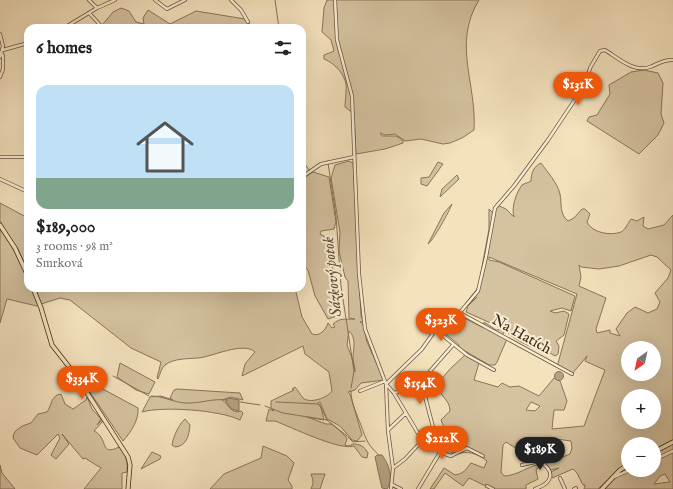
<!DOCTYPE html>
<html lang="en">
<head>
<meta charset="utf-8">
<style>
	:root { --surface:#fff; --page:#f2f2f2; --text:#202124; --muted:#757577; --accent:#ea580c }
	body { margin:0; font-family:"IM FELL English",serif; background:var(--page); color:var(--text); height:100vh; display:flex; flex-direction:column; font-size:15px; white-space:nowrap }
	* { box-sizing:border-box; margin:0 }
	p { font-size:13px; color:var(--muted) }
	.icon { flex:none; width:22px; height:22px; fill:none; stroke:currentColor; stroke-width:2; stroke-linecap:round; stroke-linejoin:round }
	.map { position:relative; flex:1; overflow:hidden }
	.drawer { position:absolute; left:24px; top:24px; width:282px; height:268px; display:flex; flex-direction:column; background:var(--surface); border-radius:12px; box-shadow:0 4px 16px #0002 }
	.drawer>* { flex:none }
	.needle { width:26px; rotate:213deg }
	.controls { position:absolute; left:621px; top:341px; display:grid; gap:8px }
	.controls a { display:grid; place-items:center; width:40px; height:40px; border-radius:50%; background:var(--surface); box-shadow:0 4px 16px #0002; font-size:20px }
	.price { position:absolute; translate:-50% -34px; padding:0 9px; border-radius:14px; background:var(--accent); color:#fff; font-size:13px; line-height:26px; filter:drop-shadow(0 1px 2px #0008) }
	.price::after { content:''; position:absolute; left:50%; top:24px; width:12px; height:9px; margin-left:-6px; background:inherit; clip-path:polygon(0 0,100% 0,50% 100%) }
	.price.current { background:#222; color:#fff }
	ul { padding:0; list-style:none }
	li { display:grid; align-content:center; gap:8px; height:212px; padding:0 12px }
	li span { display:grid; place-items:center; height:124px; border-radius:12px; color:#555 }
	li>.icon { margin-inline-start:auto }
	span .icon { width:72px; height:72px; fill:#fffc; stroke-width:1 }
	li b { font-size:17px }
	h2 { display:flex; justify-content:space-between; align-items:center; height:48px; padding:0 12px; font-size:17px }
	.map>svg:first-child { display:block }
	.green { fill:#d5c2a0; stroke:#8a7458; fill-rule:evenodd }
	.water { fill:#b6a283; stroke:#867155 }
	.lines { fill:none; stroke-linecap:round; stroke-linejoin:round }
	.stream { stroke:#867155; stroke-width:1 }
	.minor-casing { stroke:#6c563c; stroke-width:4 }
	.major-casing { stroke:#3f2711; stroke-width:5 }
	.minor { stroke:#f8ecd4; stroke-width:2.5 }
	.major { stroke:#f4e2bd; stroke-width:3.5 }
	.labels { text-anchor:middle; stroke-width:4; stroke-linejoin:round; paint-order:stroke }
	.street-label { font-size:15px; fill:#3f2711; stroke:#f8ecd4 }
	.water-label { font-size:16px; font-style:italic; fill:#634c33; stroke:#f8ecd4 }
</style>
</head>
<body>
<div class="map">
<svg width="673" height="489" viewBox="0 0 673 489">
	<rect width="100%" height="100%" fill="#f4e2bd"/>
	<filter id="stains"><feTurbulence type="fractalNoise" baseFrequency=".005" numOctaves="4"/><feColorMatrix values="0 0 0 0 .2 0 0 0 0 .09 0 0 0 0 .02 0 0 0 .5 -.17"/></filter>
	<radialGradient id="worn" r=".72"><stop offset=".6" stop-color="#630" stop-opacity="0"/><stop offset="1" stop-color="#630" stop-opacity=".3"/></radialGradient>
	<path class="green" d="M327,0H479C452,44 477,84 474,130L462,138L450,143L443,144L421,139L405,141L395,134L385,135L380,133L382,136H396L403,140V143L385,149L356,154L354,114L345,107C345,101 346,97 346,91C348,77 336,64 324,59V55L334,51L331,40L322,32L324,8Z
		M121,8L129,11L136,22L144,24L143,18L148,10L170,24L196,11L245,19L253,28H104L103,24L113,12Z
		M644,70L658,73L663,83L661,114L664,123L658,135L639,154L587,121L589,117L597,115L610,94L609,85L631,72Z
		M349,161L353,163L354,178L361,316L363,321L360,322L363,324L367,342L384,380L361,383L355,390L348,392L350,394L362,435L357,441L352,440L340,426L327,419L320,402L318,403L321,407L324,420L307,417L326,424H331C335,426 346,436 347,439L345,445L349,446L353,444C360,444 365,447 368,453L367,458L362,457L354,446C340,451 291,427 275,421H266L269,409L274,411L271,408V401L294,390L292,389L295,387C298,390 300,395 303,398C310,404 327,398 332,391L329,372L305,354L303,346L242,376L245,364L255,352C243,341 212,357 198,358C188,359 174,358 165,365C161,368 160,375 158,379L157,378L161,362L131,348L70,300L60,298L41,304L35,288H295L302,317L312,334C319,337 326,330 328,323L332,328L335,327L333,324C341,317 345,320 355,319L349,318L348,281L345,277L339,251L340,232L331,178L335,165ZM349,331C357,338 353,349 353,359C354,364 355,368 355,372L352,358L347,345Z
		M438,162L443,164L427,186L421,184V178L429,177Z
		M541,163C548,173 557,182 560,194C562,203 559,214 568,221L574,218L582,209H585L590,214L587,222C592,233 611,236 621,232C625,230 628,223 631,219L637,221L644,217L643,226L648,229L664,225L673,215V440L654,450V444H628V463L619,469L598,489H584L585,485H583L577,473L573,469L552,478L551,472L559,468L550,470L546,464L570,454L572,448L571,441L549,438L522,452L506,442L503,445L501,472L504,476C517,476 528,466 541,464L536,470L538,479L526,485V489H492L469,478L463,486L445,473L434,489H430L444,468L455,475C465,473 465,470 471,463L484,468L487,461C477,453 466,450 454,455L449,450L453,432L444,428L441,420L450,411C450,398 437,396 438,383L450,369L465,355L479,363L474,380L498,387L502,383L510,387L519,386L539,396L554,378L560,381L567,401L564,410H554L552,429L584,426L605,370L585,361L587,356L572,374L557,367L577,294L489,257V260L499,262L575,296L571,311L562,308L550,311L555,313L564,311L569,314L564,335L556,341L559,346L558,354L555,356C549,352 544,351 537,349C526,345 513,339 505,330L502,336L507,339L497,362L495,365H489L460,348L458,344L441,330L442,328L462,317L484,328V322L496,330L504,329L466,312L468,306L477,297L467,305L465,304L477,289L479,283L489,229V209L493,213L497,205L506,209L514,217C511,208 516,193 522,185C525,183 528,183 531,181C531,173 534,166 541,163ZM651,255L657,257L671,270L668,278L655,293L660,302L657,309L648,313L635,307L627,313L616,329L620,336L610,333V330L597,333L596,329L606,298L579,286L581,277L579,265L581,267L599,269L619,266ZM628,348H654V374H628ZM628,396H654V422H628ZM531,402L540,406L535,411L526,410Z
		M313,172L329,177L336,222L334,229L321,231L320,234L324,236L334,273L339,313L337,316L328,319L315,296L308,270L302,263V179Z
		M457,175L459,179L440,197L442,189Z
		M0,203L28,218V272L18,249L0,223Z
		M452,204C450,210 433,241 428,244L444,213Z
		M0,229C10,244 28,270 28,288H31L38,304L37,306L7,299L0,323Z
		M120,363L155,382L149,394L136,390L117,377Z
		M83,375L88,381L138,408C139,420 131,432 123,441L79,376Z
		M177,389L240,393L243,400L231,397L222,400C229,404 231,415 241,411L243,413L240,420C220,410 163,406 142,412L150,397L161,396L173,400L170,398L174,390Z
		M61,394L65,404L73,409L86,400L87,397L92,409L101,419L97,425L102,420L103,421L94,431C109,438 99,457 119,447C126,454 128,463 127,472L122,473V489H84L101,468L85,458L83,459L62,434L69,444L56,459L51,455L60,438L58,434L37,455L20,448L13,438C13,429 24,425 31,423L38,414L47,412C52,405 51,395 61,394Z
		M185,419L190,425C189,435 187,446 175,447L172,445C173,437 179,424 185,419Z
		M673,443V489H605L620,471L628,467V470H654V454ZM665,474L670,482L654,484L660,476Z
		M263,446L287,456L294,463L288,480L292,486V489H210L224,474L261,458Z
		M152,452L161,456L160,459L141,469Z
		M0,465L2,473L15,489H0Z
		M311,474H325L320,489H311C314,482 313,480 311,474Z"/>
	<path class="water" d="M554.5 376a4.5 4.5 0 1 1 9 0a4.5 4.5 0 1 1-9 0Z
		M228,398L239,400V411L231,409L225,400Z
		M377,455H382C389,464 394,479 387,489L382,488L375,457Z"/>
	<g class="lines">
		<path class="stream" d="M275,0L279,28
			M302,160L309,170
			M328,163L336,216L341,286L354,371L351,388
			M312,169L327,161
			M113,376L149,396
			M351,391C351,402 355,409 358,418C366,436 364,442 380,456
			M151,396C163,396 173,402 185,403C199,404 212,398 227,400
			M240,402L260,405
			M276,402L319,404L327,420
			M265,406L283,413L327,420L347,436
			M348,437L353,442L365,441
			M393,487L396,489"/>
		<g class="minor-casing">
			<path id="minor" d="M89,0L97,8
				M155,0L167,9L185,0
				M231,0L241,10L248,22
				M335,0L337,40L352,96L359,274L365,329L386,384L388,431L393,468L391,489
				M90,14L103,28
				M64,28L97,8L115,0
				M0,34L3,46L0,57
				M3,50L28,43
				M0,77L3,69V56L2,54
				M0,157H28
				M302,177L321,164L354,157
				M0,179L28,192
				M460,313L572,374
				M436,330L467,355L494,370
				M421,381L434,431L445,454L451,456L467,448L483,456
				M360,391L385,381
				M394,393L416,387L453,345
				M388,430L406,413
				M422,440L394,393L386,384L422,349L434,332L456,317L478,291L486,257L495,208L514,186L548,140L586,83L590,68L600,51L605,50C618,58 634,73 650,67C658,64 664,59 673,60
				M654,460L673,451
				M522,465L539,461C557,472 552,483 535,489
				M393,468L405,459L433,429
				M614,477L630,470
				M560,478L565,489
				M391,484L401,489
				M487,486L493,489
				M418,489L439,454L444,451
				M574,489L576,488"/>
		</g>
		<g class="major-casing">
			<path id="major" d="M0,225L15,248L28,276
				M33,288L41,308L52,345L77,377L128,457L130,465L128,489
				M654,452L673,442
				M602,489L620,470L628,465"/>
		</g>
		<use href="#minor" class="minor"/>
		<use href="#major" class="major"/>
	</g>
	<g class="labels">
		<g class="street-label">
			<text transform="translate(522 334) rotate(29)" y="5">Na Hatích</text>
		</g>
		<g class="water-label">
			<text transform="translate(331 277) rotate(-96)" y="6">Sázkový potok</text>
		</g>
	</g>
	<rect width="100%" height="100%" filter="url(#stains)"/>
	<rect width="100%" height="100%" fill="url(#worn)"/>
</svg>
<div class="controls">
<a><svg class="needle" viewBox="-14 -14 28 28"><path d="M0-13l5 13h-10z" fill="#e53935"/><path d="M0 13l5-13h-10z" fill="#757577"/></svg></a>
<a>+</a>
<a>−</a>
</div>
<b class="price" style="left:578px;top:106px">$131K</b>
<b class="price" style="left:441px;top:342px">$323K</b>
<b class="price" style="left:82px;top:400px">$334K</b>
<b class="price" style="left:420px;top:405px">$154K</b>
<b class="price" style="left:442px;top:460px">$212K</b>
<b class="price current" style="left:540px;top:471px">$189K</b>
<section class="drawer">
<h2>6 homes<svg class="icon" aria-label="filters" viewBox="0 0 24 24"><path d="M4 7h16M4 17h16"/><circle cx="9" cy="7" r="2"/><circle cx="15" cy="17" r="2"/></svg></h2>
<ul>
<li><span style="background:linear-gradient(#bfe0f5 75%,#7fa58c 0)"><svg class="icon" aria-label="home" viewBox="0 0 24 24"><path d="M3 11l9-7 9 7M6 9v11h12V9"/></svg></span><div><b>$189,000</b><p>3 rooms · 98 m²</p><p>Smrková</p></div></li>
</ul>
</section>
</div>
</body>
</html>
